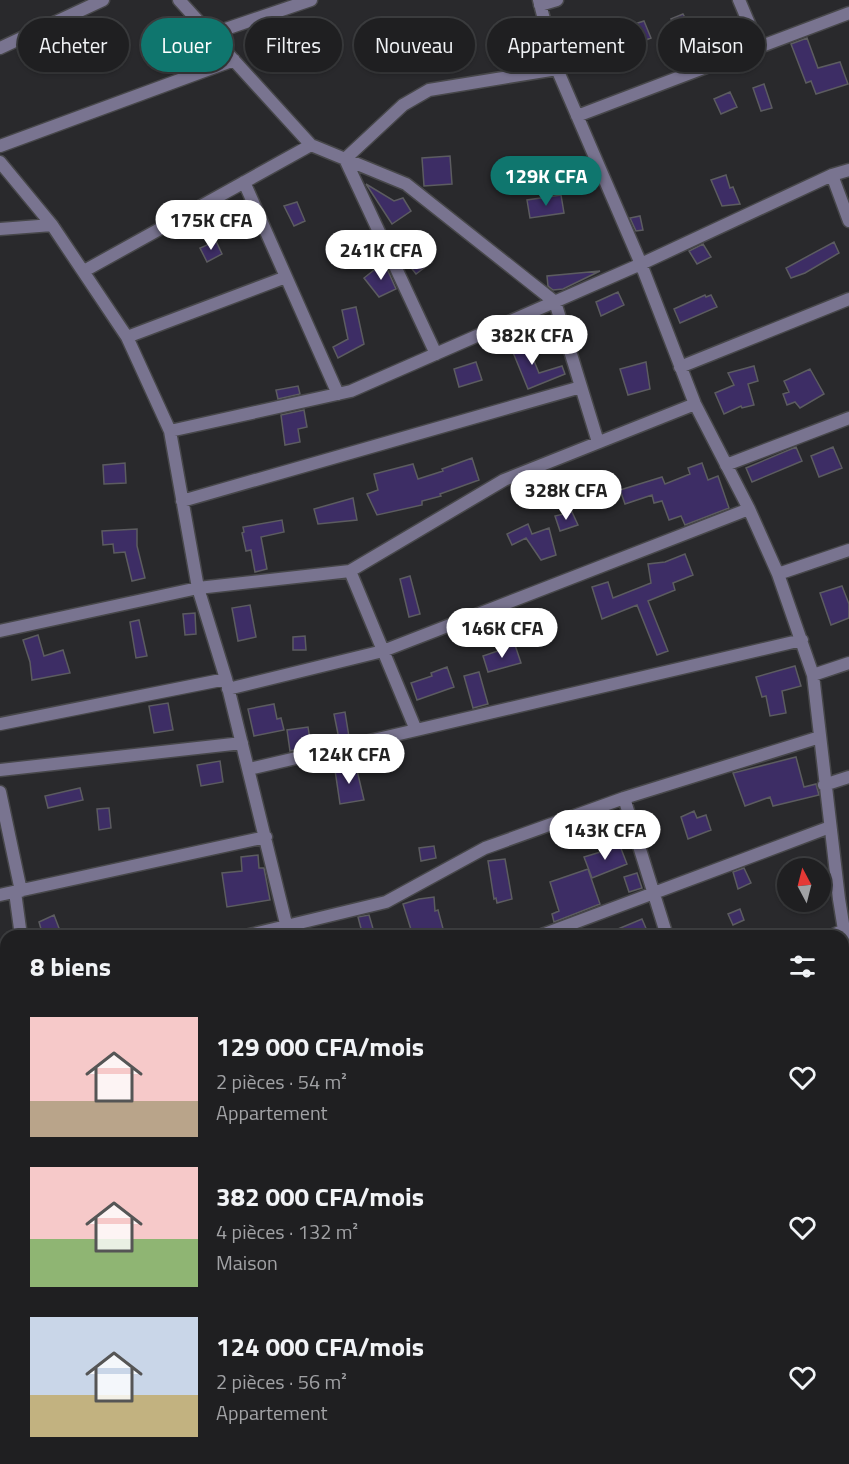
<!DOCTYPE html>
<html lang="fr">
<head>
<meta charset="utf-8">
<style>
	:root { --surface:#1f1f21; --page:#2c2c2e; --text:#f1f3f6; --muted:#a1a2a5; --line:#3c3d3f; --accent:#0f766e }
	body { margin:0; font-family:"Titillium Web",sans-serif; background:var(--page); color:var(--text); height:100vh; display:flex; flex-direction:column; font-size:22px; white-space:nowrap }
	* { box-sizing:border-box; margin:0 }
	p { font-size:20px; color:var(--muted) }
	.icon { flex:none; width:33px; height:33px; fill:none; stroke:currentColor; stroke-width:2; stroke-linecap:round; stroke-linejoin:round }
	.map { position:relative; flex:1; overflow:hidden }
	.details { position:absolute; left:0px; top:930px; width:849px; height:534px; display:flex; flex-direction:column; background:var(--surface); border-radius:18px 18px 0 0; box-shadow:0 2px 4px #0004,0 0 0 2px var(--line) }
	.details>* { flex:none }
	.hud { position:absolute; left:18px; top:18px; width:813px; height:54px; display:flex; gap:12px }
	.needle { width:39px; rotate:353deg }
	.fabs { position:absolute; left:777px; top:858px; display:grid; gap:12px }
	.fabs a { display:grid; place-items:center; width:54px; height:54px; border-radius:50%; background:var(--surface); box-shadow:0 2px 4px #0004,0 0 0 2px var(--line); font-size:30px }
	.price { position:absolute; translate:-50% -51px; padding:0 14px; border-radius:21px; background:#fff; color:#222; font-size:20px; line-height:39px; filter:drop-shadow(0 2px 3px #0008) }
	.price::after { content:''; position:absolute; left:50%; top:36px; width:18px; height:14px; margin-left:-9px; background:inherit; clip-path:polygon(0 0,100% 0,50% 100%) }
	.price.selected { background:var(--accent); color:#fff }
	ul { padding:0; list-style:none }
	li { display:flex; align-items:center; gap:18px; height:150px; padding:0 30px }
	li span { display:grid; place-items:center; flex:none; width:168px; height:120px; border-radius:0px; color:#555 }
	li>.icon { margin-inline-start:auto }
	span .icon { width:72px; height:72px; fill:#fffc; stroke-width:1 }
	li b { font-size:26px }
	h2 { display:flex; justify-content:space-between; align-items:center; height:72px; padding:0 30px; font-size:26px }
	.chip { padding:0 21px; border-radius:27px; background:var(--surface); box-shadow:0 2px 4px #0004,0 0 0 2px var(--line); font-size:21px; line-height:54px }
	.chip.selected { background:var(--accent); color:#fff }
	.map>svg:first-child { display:block }
	.building { fill:#3d2d65; stroke:#5c5c60; stroke-width:1.5 }
	.lines { fill:none; stroke-linecap:round; stroke-linejoin:round }
	.street-casing { stroke:#47474a; stroke-width:15 }
	.street { stroke:#797490; stroke-width:12 }
</style>
</head>
<body>
<div class="map">
<svg width="849" height="1464" viewBox="0 0 849 1464">
	<rect width="100%" height="100%" fill="#29292c"/>
	<path class="building" d="M683,14L699,42L684,50L671,19Z
		M644,21L651,38L635,44L628,26Z
		M807,38L818,68L840,62L848,84L816,94L811,81L806,83L791,44Z
		M567,42L572,55L563,58L559,45Z
		M764,84L772,108L761,111L753,88Z
		M730,92L737,107L721,114L714,99Z
		M450,156L452,184L424,186L422,158Z
		M726,175L730,188L733,187L740,204L722,206L711,180Z
		M366,184L394,201L403,198L411,211L392,224Z
		M561,195L564,213L530,218L527,200Z
		M297,202L305,221L294,226L284,206Z
		M640,216L643,230L636,231L630,218Z
		M216,241L222,254L207,262L200,248Z
		M834,242L839,253L805,273L791,278L786,268Z
		M703,244L711,257L697,264L689,251Z
		M421,249L432,262L416,274L405,260Z
		M384,262L396,289L379,297L364,278Z
		M600,271L563,289L553,290L548,286L547,276Z
		M618,292L624,305L601,316L596,302Z
		M705,295L706,297L711,295L717,307L680,323L674,309Z
		M356,307L364,344L338,358L333,347L348,339L342,310Z
		M525,339L539,373L562,366L565,374L528,389L510,345Z
		M476,362L482,380L459,387L454,369Z
		M646,362L650,389L628,395L620,369Z
		M754,366L758,381L748,384L754,405L742,408L741,406L724,414L715,393L734,385L728,373Z
		M810,369L824,394L800,408L795,402L787,405L783,394L789,392L784,381Z
		M298,386L300,394L278,399L276,390Z
		M304,410L307,427L298,429L300,442L285,445L281,415Z
		M796,447L802,461L752,482L746,468Z
		M833,447L842,468L819,477L811,456Z
		M472,458L479,480L440,494L441,496L422,501V505L377,515L367,494L378,490L374,474L413,464L418,479L443,471L442,469Z
		M125,463L126,483L104,484L103,465Z
		M702,463L708,480L718,476L729,508L685,525L681,516L669,520L662,501L654,503L652,495L625,504L620,490L662,477L665,484L690,474L688,468Z
		M353,498L357,520L318,524L314,509Z
		M572,512L578,525L560,531L555,516Z
		M282,520L284,532L261,537L267,569L255,572L251,550L246,551L242,533L244,532L243,527Z
		M528,524L532,534L549,528L556,555L541,560L526,538L512,545L507,534Z
		M137,529V546L145,578L132,581L125,552L114,553L113,544L103,545L102,531Z
		M685,554L693,575L673,583L675,590L648,601L668,651L657,655L637,605L602,619L592,587L608,582L613,598L651,583L648,564L665,562Z
		M410,576L420,614L409,617L400,579Z
		M842,586L849,604V618L831,625L820,593Z
		M250,605L256,637L238,641L232,608Z
		M195,613L196,634L185,635L183,614Z
		M139,620L147,656L136,658L130,622Z
		M38,635L44,656L63,650L70,673L32,680L30,662L23,640Z
		M305,636L306,650H293V637Z
		M515,645L521,663L488,672L483,656Z
		M795,666L801,686L782,691L786,713L770,716L766,696L762,697L756,677Z
		M447,667L454,687L417,700L411,683L432,676L431,673Z
		M479,672L488,704L473,708L464,676Z
		M168,703L173,730L154,733L149,706Z
		M274,704L277,719L281,718L284,730L254,736L248,709Z
		M345,712L349,737L339,739L334,714Z
		M308,727L311,746L290,751L287,730Z
		M796,757L804,787L816,784L819,795L773,806L770,797L745,806L733,773Z
		M220,761L223,782L201,786L197,765Z
		M356,766L364,800L340,804L335,770Z
		M80,788L83,800L48,808L45,796Z
		M109,808L111,828L99,830L97,809Z
		M694,811L697,818L706,815L711,830L688,839L681,817Z
		M434,846L436,858L421,861L419,848Z
		M620,846L627,864L592,878L584,857Z
		M258,855L259,868H264L270,900L227,907L222,873L242,871L241,857Z
		M505,859L512,899L497,903L496,898L494,899L488,861Z
		M744,868L751,883L738,889L733,872Z
		M588,869L600,904L554,922L552,914L559,911L550,882Z
		M637,873L642,888L629,892L624,877Z
		M434,897L435,911L438,910L445,936H413L403,904L419,899Z
		M740,909L744,920L733,925L728,914Z
		M54,915L62,936H43L39,922Z
		M369,915L374,932L363,936L358,917Z
		M642,919L648,933L641,936H601Z"/>
	<g class="lines">
		<g class="street-casing">
			<path id="street" d="M179,0L311,145L406,184L555,302L598,442
				M539,0L557,69L641,264L695,404L749,509L778,574L813,675L839,899L844,930L849,942
				M739,0L759,47
				M540,5L557,0
				M211,34L311,0
				M0,48L103,0
				M577,116L849,13
				M0,146L234,60
				M0,162L52,225L127,337L170,431L198,588L226,679L289,936
				M832,175L849,221
				M244,182L338,394
				M0,229L52,225
				M84,271L311,145
				M127,337L286,277
				M436,354L345,159L403,105L429,90L557,69
				M680,367L849,299
				M170,431L351,391L641,264L832,175L849,170
				M726,465L849,418
				M182,501L581,387
				M350,571L416,730
				M778,574L849,550
				M0,631L198,588L350,571L504,480L695,404
				M813,675L849,663
				M228,689L383,651L749,509
				M0,724L226,679
				M249,769L802,640
				M0,770L242,743
				M824,785L849,777
				M0,792L21,891
				M624,798L667,936
				M15,892L21,936
				M0,895L266,837
				M245,936L386,902L485,848L624,798L820,737
				M539,936L830,827
				M831,936L844,930
				M0,992L6,991
				M843,1015L849,1012
				M0,1098L6,1097
				M843,1135L849,1132
				M0,1165L6,1163
				M843,1280L849,1278
				M0,1313L6,1311
				M843,1378L849,1390
				M0,1410L6,1408
				M489,1458L492,1464
				M732,1458L735,1464
				M75,1464L91,1458
				M219,1464L238,1458"/>
		</g>
		<use href="#street" class="street"/>
	</g>
</svg>
<div class="fabs">
<a><svg class="needle" viewBox="-14 -14 28 28"><path d="M0-13l5 13h-10z" fill="#e53935"/><path d="M0 13l5-13h-10z" fill="#a1a2a5"/></svg></a>
</div>
<b class="price selected" style="left:546px;top:207px">129K CFA</b>
<b class="price" style="left:211px;top:251px">175K CFA</b>
<b class="price" style="left:381px;top:281px">241K CFA</b>
<b class="price" style="left:532px;top:366px">382K CFA</b>
<b class="price" style="left:566px;top:521px">328K CFA</b>
<b class="price" style="left:502px;top:659px">146K CFA</b>
<b class="price" style="left:349px;top:785px">124K CFA</b>
<b class="price" style="left:605px;top:861px">143K CFA</b>
<div class="hud">
<a class="chip">Acheter</a>
<a class="chip selected">Louer</a>
<a class="chip">Filtres</a>
<a class="chip">Nouveau</a>
<a class="chip">Appartement</a>
<a class="chip">Maison</a>
</div>
<section class="details">
<h2>8 biens<svg class="icon" aria-label="filters" viewBox="0 0 24 24"><path d="M4 7h16M4 17h16"/><circle cx="9" cy="7" r="2"/><circle cx="15" cy="17" r="2"/></svg></h2>
<ul>
<li><span style="background:linear-gradient(#f6c9c9 70%,#b9a48a 0)"><svg class="icon" aria-label="home" viewBox="0 0 24 24"><path d="M3 11l9-7 9 7M6 9v11h12V9"/></svg></span><div><b>129 000 CFA/mois</b><p>2 pièces · 54 m²</p><p>Appartement</p></div><svg class="icon" aria-label="heart" viewBox="0 0 24 24"><path d="M12 20l-8-8c-3-5 5-10 8-4 3-6 11-1 8 4z"/></svg></li>
<li><span style="background:linear-gradient(#f6c9c9 60%,#8fb573 0)"><svg class="icon" aria-label="home" viewBox="0 0 24 24"><path d="M3 11l9-7 9 7M6 9v11h12V9"/></svg></span><div><b>382 000 CFA/mois</b><p>4 pièces · 132 m²</p><p>Maison</p></div><svg class="icon" aria-label="heart" viewBox="0 0 24 24"><path d="M12 20l-8-8c-3-5 5-10 8-4 3-6 11-1 8 4z"/></svg></li>
<li><span style="background:linear-gradient(#c9d6e8 65%,#c2b280 0)"><svg class="icon" aria-label="home" viewBox="0 0 24 24"><path d="M3 11l9-7 9 7M6 9v11h12V9"/></svg></span><div><b>124 000 CFA/mois</b><p>2 pièces · 56 m²</p><p>Appartement</p></div><svg class="icon" aria-label="heart" viewBox="0 0 24 24"><path d="M12 20l-8-8c-3-5 5-10 8-4 3-6 11-1 8 4z"/></svg></li>
</ul>
</section>
</div>
</body>
</html>
